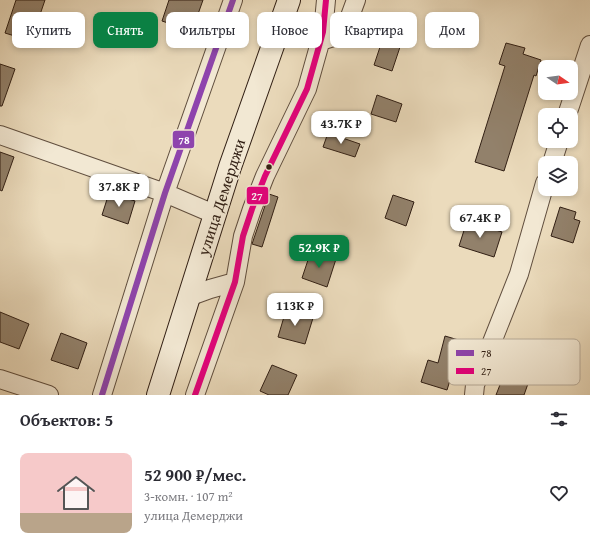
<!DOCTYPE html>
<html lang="ru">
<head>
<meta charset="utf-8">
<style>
	:root { --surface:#fff; --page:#f7f7f7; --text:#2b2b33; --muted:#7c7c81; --line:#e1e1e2; --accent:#0b8043 }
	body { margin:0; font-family:"Gentium Book Plus",serif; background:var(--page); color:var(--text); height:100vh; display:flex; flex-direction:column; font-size:15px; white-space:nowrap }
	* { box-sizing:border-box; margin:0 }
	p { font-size:13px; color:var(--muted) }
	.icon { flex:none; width:22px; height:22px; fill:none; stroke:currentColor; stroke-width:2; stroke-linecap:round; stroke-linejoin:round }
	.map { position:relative; height:395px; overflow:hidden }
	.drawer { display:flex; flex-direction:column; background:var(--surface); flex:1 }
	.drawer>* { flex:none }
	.hud { position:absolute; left:12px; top:12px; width:566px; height:36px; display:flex; gap:8px }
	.needle { width:26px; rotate:103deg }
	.tools { position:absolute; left:538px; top:60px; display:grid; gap:8px }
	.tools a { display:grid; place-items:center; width:40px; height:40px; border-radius:8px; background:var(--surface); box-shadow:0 2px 6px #0003; font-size:20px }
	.price { position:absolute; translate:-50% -34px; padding:0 9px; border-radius:8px; background:#fff; color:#222; font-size:13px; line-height:26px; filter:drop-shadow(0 1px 2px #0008) }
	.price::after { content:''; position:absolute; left:50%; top:24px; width:12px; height:9px; margin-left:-6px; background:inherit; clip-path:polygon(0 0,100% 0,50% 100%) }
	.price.selected { background:var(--accent); color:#fff }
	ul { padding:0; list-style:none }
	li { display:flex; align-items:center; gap:12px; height:100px; padding:0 20px }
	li+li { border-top:1px solid var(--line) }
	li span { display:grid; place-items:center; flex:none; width:112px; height:80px; border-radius:8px; color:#555 }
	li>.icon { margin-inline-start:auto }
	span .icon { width:48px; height:48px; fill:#fffc; stroke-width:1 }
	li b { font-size:17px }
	h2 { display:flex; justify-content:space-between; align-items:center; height:48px; padding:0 20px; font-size:17px }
	.tag { padding:0 14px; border-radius:8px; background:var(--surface); box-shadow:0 2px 6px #0003; font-size:14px; line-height:36px }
	.tag.selected { background:var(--accent); color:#fff }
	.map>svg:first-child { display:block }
	.building { fill:#92816b; stroke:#311f14 }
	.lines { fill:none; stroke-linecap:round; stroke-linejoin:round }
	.minor-casing { stroke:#604e3e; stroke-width:20 }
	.secondary-casing { stroke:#311f14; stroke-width:24 }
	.minor { stroke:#f2e8d3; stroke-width:18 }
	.secondary { stroke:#f2e8d3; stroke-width:22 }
	.bus-1-casing { stroke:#f2e8d3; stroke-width:9 }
	.bus-2-casing { stroke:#f2e8d3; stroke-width:9 }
	.bus-1 { stroke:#8e44ad; stroke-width:6 }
	.bus-2 { stroke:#e5007d; stroke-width:6 }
	.bus-dot { fill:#311f14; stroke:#f2e8d3; stroke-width:1.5 }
	.labels { text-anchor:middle; stroke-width:3; stroke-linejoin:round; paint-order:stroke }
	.street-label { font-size:16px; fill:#311f14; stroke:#f2e8d3 }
	.key { fill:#f2e8d3; stroke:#b8ac9a; stroke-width:1 }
	.key-label { font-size:11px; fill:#311f14 }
	.line-badge { stroke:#f2e8d3; stroke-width:1.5 }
	.badge-label { font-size:11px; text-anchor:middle; font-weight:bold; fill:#fff }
</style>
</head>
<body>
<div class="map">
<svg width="590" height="395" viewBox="0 0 590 395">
	<rect width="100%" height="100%" fill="#ebdbbc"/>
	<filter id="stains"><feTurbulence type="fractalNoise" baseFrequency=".005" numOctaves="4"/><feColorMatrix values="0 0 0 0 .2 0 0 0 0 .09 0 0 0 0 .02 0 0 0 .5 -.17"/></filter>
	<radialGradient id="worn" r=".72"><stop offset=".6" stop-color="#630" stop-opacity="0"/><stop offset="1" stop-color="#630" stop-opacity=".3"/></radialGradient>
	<path class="building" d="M16,0H45L31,41L5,33Z
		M169,0H203L192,31L162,21Z
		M386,29L404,35L392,71L374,65Z
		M506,43L525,48L523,54L541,60L536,76L534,75L504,171L475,162L505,66L499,64Z
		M0,64L15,69L2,106H0Z
		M377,95L402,104L396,122L371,114Z
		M328,133L360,144L355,157L323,147Z
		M0,152L14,157L2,191L0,190Z
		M109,193L135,201L128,224L102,215Z
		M269,194L278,197L262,247L252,244Z
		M393,195L414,202L406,226L385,218Z
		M560,207L576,212L574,219L580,221L573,243L551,236Z
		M467,221L502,232L494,257L459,246Z
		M311,251L336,259L327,287L302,278Z
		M286,310L313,318L305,344L278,337Z
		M0,312L29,324L19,349L0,342Z
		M61,333L87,343L78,369L51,360Z
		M445,336L462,341L447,390L421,382L428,360L438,363Z
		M272,365L297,375L288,395H269L260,391Z
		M514,373L530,378L524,395H496L503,377L512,380Z"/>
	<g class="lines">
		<g class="minor-casing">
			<path id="minor" d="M321,41L337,36L349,19L356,0
				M567,115L590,45
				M0,135L165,193L214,214
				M552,163L559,141
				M188,297L210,289L235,282
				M0,379L49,395
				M102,395L165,193L233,0
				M195,395L235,282L243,236L252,209L265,176L307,89L323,32L326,0
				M474,395L475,385L519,274L545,183"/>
		</g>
		<g class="secondary-casing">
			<path id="secondary" d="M158,395L230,167L289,0"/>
		</g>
		<use href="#minor" class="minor"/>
		<use href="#secondary" class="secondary"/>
		<g class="bus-1-casing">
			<path id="bus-1" d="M102,395L165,193L233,0"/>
		</g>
		<g class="bus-2-casing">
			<path id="bus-2" d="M195,395L235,282L243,236L252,209L265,176L307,89L323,32L326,0"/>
		</g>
		<use href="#bus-1" class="bus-1"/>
		<use href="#bus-2" class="bus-2"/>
	</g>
	<circle class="bus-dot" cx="269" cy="167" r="3.5"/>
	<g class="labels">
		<g class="street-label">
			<text transform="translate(221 197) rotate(-72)" y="6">улица Демерджи</text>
		</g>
	</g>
	<rect x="448" y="339" width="132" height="46" rx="6" class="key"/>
	<rect x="456" y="350" width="18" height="6" fill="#8e44ad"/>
	<rect x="456" y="368" width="18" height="6" fill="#e5007d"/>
	<g class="key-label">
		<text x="481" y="357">78</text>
		<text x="481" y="375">27</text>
	</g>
	<g class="line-badge">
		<rect x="172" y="130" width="23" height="19" rx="4" fill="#8e44ad"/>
		<rect x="246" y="186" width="23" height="19" rx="4" fill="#e5007d"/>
	</g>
	<g class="badge-label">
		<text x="184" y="144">78</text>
		<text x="257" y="200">27</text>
	</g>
	<rect width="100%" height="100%" filter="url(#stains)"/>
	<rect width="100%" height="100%" fill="url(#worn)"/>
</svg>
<div class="tools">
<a><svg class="needle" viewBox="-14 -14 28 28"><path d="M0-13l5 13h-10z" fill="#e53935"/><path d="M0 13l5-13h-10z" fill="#7c7c81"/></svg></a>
<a><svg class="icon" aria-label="locate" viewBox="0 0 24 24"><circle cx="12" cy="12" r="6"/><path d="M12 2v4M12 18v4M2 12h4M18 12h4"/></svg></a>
<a><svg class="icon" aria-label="layers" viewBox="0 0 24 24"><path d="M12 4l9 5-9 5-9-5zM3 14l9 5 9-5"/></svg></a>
</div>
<b class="price" style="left:341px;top:145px">43.7K ₽</b>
<b class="price" style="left:119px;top:208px">37.8K ₽</b>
<b class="price" style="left:480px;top:239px">67.4K ₽</b>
<b class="price selected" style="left:319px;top:269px">52.9K ₽</b>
<b class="price" style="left:295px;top:327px">113K ₽</b>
<div class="hud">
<a class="tag">Купить</a>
<a class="tag selected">Снять</a>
<a class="tag">Фильтры</a>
<a class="tag">Новое</a>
<a class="tag">Квартира</a>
<a class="tag">Дом</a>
</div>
</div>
<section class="drawer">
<h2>Объектов: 5<svg class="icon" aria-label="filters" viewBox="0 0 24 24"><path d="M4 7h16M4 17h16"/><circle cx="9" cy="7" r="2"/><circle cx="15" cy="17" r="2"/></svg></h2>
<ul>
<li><span style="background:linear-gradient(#f6c9c9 75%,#b9a48a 0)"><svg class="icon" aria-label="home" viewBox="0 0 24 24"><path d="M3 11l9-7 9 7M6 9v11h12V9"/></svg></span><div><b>52 900 ₽/мес.</b><p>3-комн. · 107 m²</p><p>улица Демерджи</p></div><svg class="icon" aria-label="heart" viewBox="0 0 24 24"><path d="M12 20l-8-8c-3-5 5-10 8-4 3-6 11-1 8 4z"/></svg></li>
</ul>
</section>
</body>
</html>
